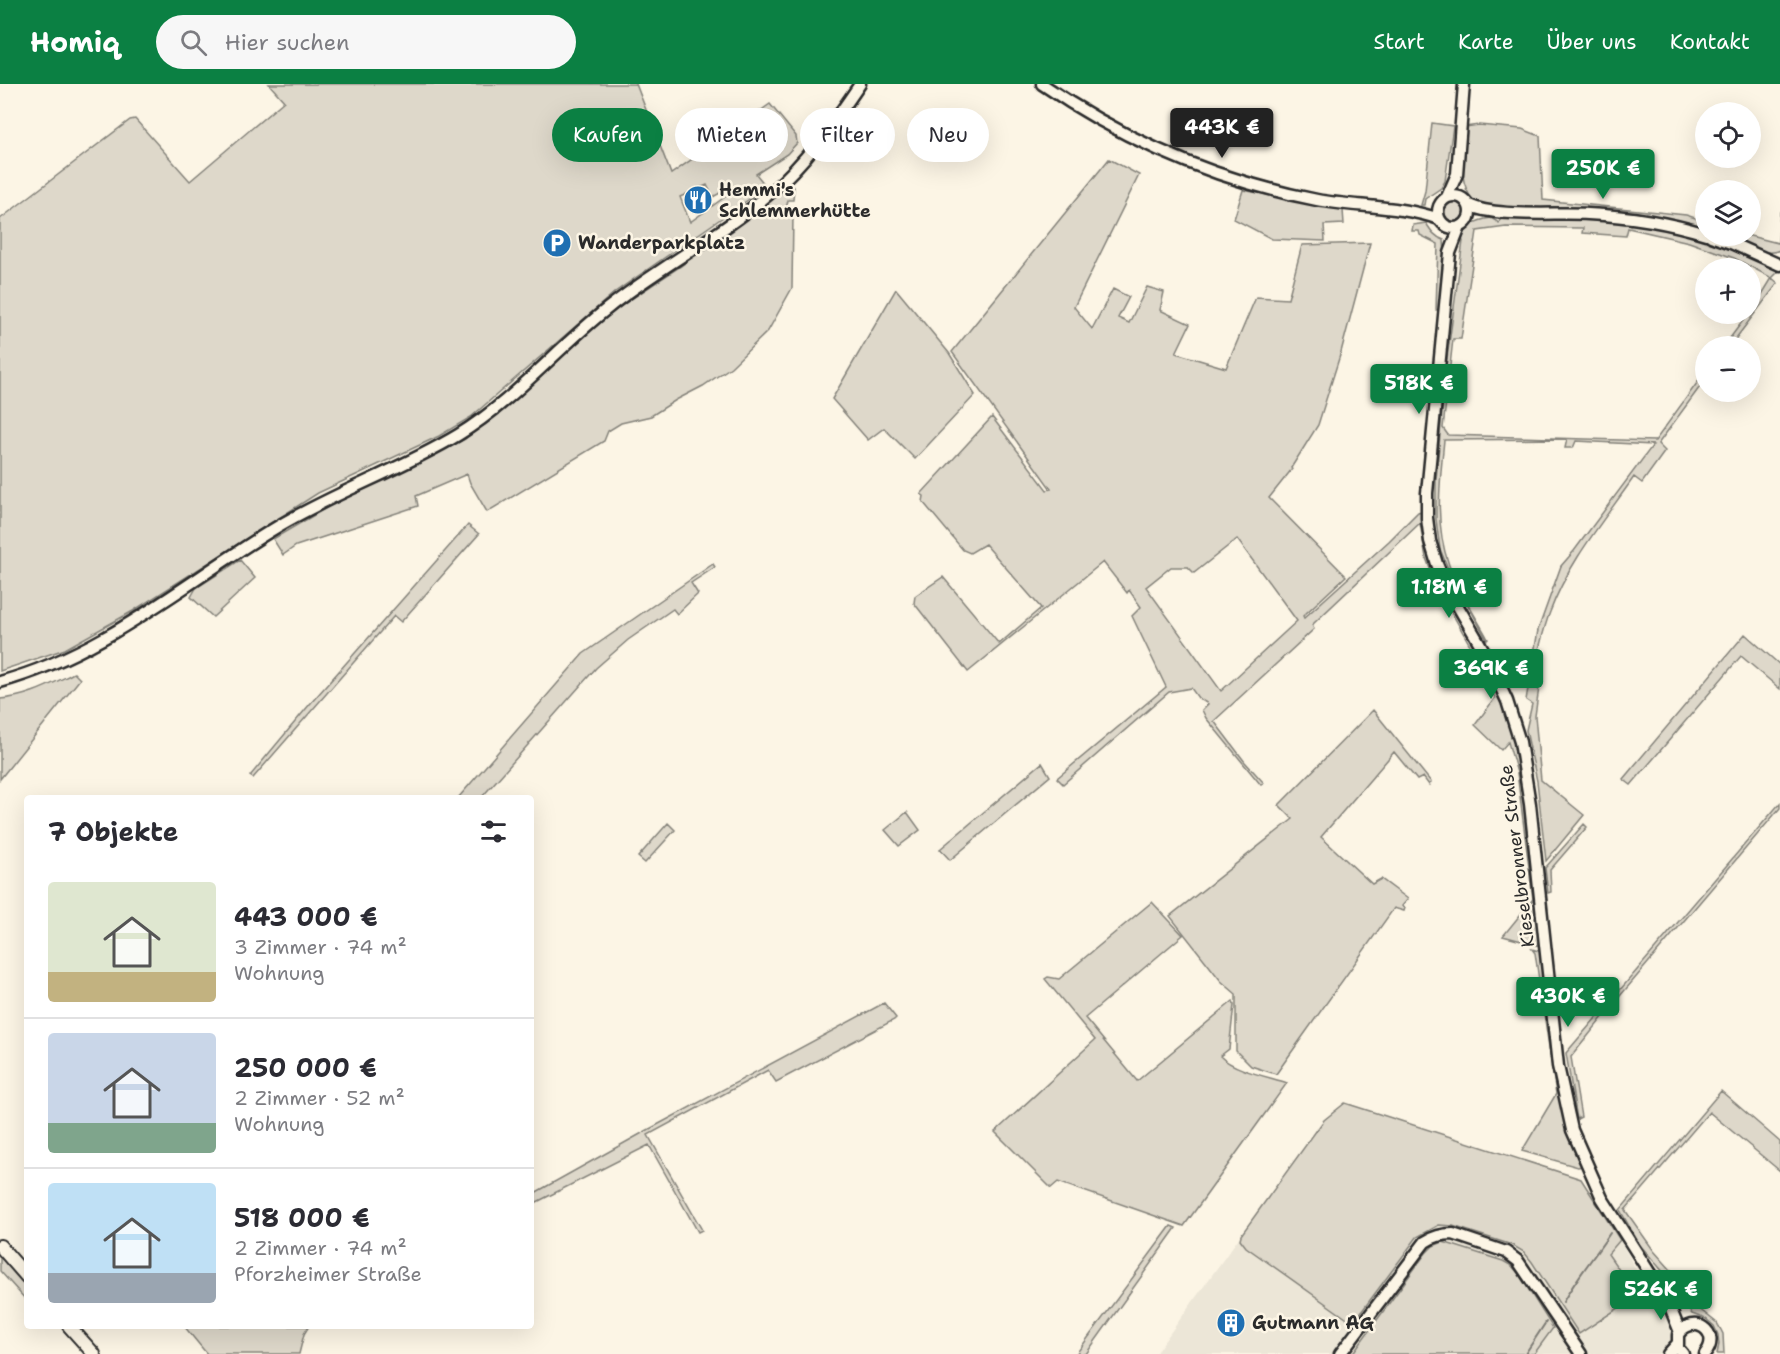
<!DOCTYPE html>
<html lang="de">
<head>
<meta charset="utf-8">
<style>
	:root { --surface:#fff; --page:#f7f7f7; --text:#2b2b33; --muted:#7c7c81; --line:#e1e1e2; --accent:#0b8043 }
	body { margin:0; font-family:"Shantell Sans",sans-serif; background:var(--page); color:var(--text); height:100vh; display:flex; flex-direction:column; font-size:22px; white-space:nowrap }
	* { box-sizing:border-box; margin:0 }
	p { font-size:20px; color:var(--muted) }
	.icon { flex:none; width:33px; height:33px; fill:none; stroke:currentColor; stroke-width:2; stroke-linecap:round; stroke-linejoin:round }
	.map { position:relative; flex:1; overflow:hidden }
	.details { position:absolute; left:24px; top:711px; width:510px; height:534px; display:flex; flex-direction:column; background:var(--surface); border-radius:6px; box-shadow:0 6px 24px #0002 }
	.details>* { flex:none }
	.guide { position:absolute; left:552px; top:24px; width:570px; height:54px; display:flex; gap:12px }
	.tools { position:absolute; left:1695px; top:18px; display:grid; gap:12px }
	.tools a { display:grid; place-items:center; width:66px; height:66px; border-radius:50%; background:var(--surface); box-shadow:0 6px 24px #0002; font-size:30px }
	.price { position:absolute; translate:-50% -51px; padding:0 14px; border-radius:6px; background:var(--accent); color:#fff; font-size:20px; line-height:39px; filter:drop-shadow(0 2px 3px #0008) }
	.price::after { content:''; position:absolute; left:50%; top:36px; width:18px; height:14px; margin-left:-9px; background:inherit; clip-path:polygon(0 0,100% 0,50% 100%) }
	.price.active { background:#222; color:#fff }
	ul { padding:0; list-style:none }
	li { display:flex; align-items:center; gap:18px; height:150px; padding:0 24px }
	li+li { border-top:2px solid var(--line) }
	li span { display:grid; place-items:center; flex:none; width:168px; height:120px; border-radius:6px; color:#555 }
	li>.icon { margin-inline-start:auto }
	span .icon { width:72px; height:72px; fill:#fffc; stroke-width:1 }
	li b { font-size:26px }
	h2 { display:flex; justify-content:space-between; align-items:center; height:72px; padding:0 24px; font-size:26px }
	.tag { padding:0 21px; border-radius:27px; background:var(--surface); box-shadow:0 6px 24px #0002; font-size:21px; line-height:54px }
	.tag.active { background:var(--accent); color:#fff }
	header { display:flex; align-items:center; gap:36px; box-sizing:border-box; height:84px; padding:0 30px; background:var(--accent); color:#fff }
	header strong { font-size:28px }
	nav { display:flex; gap:33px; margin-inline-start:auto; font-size:21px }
	.search { width:420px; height:54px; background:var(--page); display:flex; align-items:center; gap:15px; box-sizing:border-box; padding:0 21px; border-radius:33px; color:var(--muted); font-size:22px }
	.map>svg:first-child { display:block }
	.built { fill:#ece6d7 }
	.green { fill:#ded8ca; stroke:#84827a; stroke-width:1.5; fill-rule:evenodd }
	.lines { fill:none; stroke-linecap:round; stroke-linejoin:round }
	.stream { stroke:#7d7b74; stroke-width:2 }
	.minor-casing { stroke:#2b2b2b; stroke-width:15 }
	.major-casing { stroke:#2b2b2b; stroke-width:16 }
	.minor { stroke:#fcf5e5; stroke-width:10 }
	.major { stroke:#fcf5e5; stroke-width:12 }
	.labels { text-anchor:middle; stroke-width:5; stroke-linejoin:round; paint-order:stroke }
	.poi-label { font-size:18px; font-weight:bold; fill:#2b2b2b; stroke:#fcf5e5; text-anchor:start }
	.street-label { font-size:18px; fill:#2b2b2b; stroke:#fcf5e5 }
</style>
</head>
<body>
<header>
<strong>Homiq</strong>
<div class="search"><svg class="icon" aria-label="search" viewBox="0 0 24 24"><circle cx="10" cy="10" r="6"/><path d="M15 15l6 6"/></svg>Hier suchen</div>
<nav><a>Start</a><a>Karte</a><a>Über uns</a><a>Kontakt</a></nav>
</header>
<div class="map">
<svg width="1780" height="1270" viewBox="0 0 1780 1270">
	<rect width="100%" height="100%" fill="#fcf5e5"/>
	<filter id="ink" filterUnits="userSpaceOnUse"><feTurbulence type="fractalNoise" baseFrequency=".0167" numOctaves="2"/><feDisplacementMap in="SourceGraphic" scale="12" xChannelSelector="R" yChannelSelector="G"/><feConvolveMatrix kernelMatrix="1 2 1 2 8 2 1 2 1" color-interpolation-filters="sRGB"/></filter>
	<g filter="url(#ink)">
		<path class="built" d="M1345,1019L1581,1095L1620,1156L1645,1202L1674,1245L1669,1262L1658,1270H1155L1324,1036Z"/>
		<path class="green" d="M269,0H636L671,90L770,20L796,52L797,59L787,70L756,90L765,101L752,113L615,208L471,333L439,352L318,409L133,527L65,565L0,587V135L130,36L135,35L190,97L284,17ZM707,101L713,113L729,104L733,107L690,138L680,113Z
			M1432,39L1453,42L1445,97L1441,104L1425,115L1424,121H1421L1425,107Z
			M1479,41L1522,45L1540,52L1543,116L1686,131L1705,137V146L1475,120C1456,95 1463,72 1465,43Z
			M1109,75L1139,91L1074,223L1092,245L1113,205L1129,213L1118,234L1129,239L1147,203L1164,208L1160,226L1190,240L1176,269L1226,284L1256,213L1288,215L1302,161L1370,159L1341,268L1318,341L1291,384L1292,385L1269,414L1346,492L1303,532L1304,534L1389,457L1418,428L1421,427L1424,429V438L1474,557L1499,608L1514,656L1528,731L1540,862L1503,852L1533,815L1517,689L1508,658L1501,666L1475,641L1495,614L1475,570L1436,501L1426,474L1420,439L1312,541L1314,545L1214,637L1245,678L1264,699L1261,701L1206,634L1202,626L1208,620L1198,614L1191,604L1169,608L1063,700L1057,694L1166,603L1132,532L1141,523L1129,506L1127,509L1103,478L968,588L914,519L915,512L943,493L999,560L1041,524L985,460L970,469L963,466L923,418L924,412L921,410L992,333L1047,406L1051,405L952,268ZM1237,455L1297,537L1221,607L1146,503L1171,483H1188L1194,489Z
			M789,100L794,103L793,116H788L785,130H793L792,204L768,247L731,283L703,302L676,316L651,332L621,339L608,347L604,357L487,428L470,399L467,390L416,412L418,422L296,462L283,471L273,455L352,409L465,355L606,232L681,182Z
			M1243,106L1343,126L1344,140L1324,141L1325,157L1272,155L1234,135Z
			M1442 128a12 12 0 1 1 24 0a12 12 0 1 1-24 0Z
			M1780,127V166C1764,174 1740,158 1724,152H1750L1778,159Z
			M1503,132C1558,133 1614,132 1669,143C1706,151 1742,167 1776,183L1778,188L1772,194L1778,199L1730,262H1724L1748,230H1750L1772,194L1734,174L1689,158L1628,144L1626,152L1582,149L1583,144L1506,143L1477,147L1461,255H1453L1443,344L1448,351L1655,357L1705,288V296L1658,360L1665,367L1642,399L1634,393C1604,436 1568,479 1550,528C1544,543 1541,558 1537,573L1543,575L1535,632L1541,696L1584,731L1546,777L1537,697L1526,646L1532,620L1526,616L1538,546L1561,482L1574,467L1653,361L1576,357L1573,364H1565L1567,355L1444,356C1440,397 1434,440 1449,481C1458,506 1475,531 1488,555L1487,556L1447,482L1440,465L1436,435V396L1446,282L1463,157L1458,153C1465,141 1478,136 1491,134L1499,139L1501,134Z
			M1426,139C1431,147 1435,153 1444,156L1445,172L1440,226H1436L1438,160L1420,151L1419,147H1412L1413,141Z
			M896,205L949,269L975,311L915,375L884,344L868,356L832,315Z
			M468,441L479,450L401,538L394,532L253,694L250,692L310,620Z
			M240,476L255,494L213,533L191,513L196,504Z
			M713,480L715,483L691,499L698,510L677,530L673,525L628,556L596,584L481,714H458L583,570Z
			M1745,550L1780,581V605L1741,572L1631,701L1623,695Z
			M74,589L80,595L0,695V615C28,613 49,601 74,589Z
			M1373,626L1431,698L1429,701L1423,693L1417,696L1394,668L1321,753L1372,800L1381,795L1408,815L1402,822L1405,824L1404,827L1394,824L1276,990L1251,982L1236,967V910L1221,897L1170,832L1293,735L1279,721Z
			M1042,679L1050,692L950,776L940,765Z
			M1780,719V724L1620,912L1571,973L1581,1033L1577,1035L1566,969Z
			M907,728L920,746L899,762L885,746Z
			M668,739L675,746L645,779L638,773Z
			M1584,740L1587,743L1550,786L1551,808L1548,809L1545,784Z
			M1152,818L1183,851L1085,934L1137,997L1233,917L1234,921L1229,965L1220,972C1233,986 1269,993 1287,999L1184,1142L1058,1098L1051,1104L995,1048L1095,956L1045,895L1048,893L1059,895Z
			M1532,865L1542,868C1550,941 1553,1015 1582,1082L1578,1083L1522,1067L1556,1010L1535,869Z
			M884,919L896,934L894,936L776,998L768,986L648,1051L702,1146L698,1148L649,1061L531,1121V1111L644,1048Z
			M1721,1007L1780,1058V1087L1709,1028L1625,1126L1654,1167L1671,1186L1693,1220L1717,1239L1720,1244L1723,1250L1724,1270H1717L1719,1260L1718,1251L1714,1242L1706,1235L1692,1230L1679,1214L1671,1197L1640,1161L1620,1126Z
			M1345,1019L1581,1095L1620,1156L1608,1170L1637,1212L1579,1250L1532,1178L1524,1168L1512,1161L1453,1142L1439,1141L1417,1153L1353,1239L1246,1163L1240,1155L1241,1151L1324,1036Z
			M1171,1142L1176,1144L1086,1270H1076Z
			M1443,1158L1503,1177L1512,1182L1518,1189L1553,1244L1534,1270H1352L1426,1169L1433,1162Z
			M0,1170L27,1201V1217L0,1187Z
			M184,1242H309L304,1250L299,1270H207Z"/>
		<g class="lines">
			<path class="stream" d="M1563,1218C1577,1193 1595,1172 1610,1149
				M1525,1270L1546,1238"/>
			<g class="minor-casing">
				<path id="minor" d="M1042,0C1125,57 1219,97 1317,116C1356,123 1403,122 1439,135
					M1438 128a16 16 0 1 1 32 0a16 16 0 1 1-32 0Z
					M1447,113L1457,90L1464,0
					M1469,121C1494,134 1557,128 1588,130C1628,132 1667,138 1706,150
					M1460,143L1450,169L1427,409V434L1430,457L1437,480L1449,507L1484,567L1507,617L1520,658L1530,720L1558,982L1572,1046L1602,1114L1667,1216L1680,1248
					M1711,152L1731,159L1780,181
					M0,598C104,570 187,497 277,443C335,408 400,386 458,351C514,317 556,265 608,224C659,183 719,153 769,110C805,79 833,40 860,0
					M1340,1270L1425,1158C1434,1152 1442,1150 1453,1150L1506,1168L1518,1177L1581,1270
					M1668,1270L1677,1260
					M1683,1270L1678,1264V1251C1692,1228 1723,1248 1705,1270"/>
			</g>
			<g class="major-casing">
				<path id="major" d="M0,1162L27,1193
					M69,1242L94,1270"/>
			</g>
			<use href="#minor" class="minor"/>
			<use href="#major" class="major"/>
		</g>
	</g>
	<defs>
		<g id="restaurant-disc" transform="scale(1.5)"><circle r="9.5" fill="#1f6fb2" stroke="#fcf5e5"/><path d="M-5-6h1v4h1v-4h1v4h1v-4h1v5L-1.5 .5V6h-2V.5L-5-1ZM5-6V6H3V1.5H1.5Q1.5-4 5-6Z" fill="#fff"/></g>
		<g id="parking-disc" transform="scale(1.5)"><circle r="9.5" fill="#1f6fb2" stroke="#fcf5e5"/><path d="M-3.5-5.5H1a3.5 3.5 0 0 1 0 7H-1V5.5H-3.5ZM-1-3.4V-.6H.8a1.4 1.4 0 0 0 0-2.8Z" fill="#fff"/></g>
		<g id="building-disc" transform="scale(1.5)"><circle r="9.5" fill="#1f6fb2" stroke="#fcf5e5"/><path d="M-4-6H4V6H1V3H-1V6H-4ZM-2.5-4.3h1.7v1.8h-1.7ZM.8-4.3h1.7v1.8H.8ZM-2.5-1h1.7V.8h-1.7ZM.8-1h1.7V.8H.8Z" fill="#fff"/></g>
	</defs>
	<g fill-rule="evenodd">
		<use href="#restaurant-disc" x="698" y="116"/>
		<use href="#parking-disc" x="557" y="159"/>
		<use href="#building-disc" x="1231" y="1239"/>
	</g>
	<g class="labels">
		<g class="poi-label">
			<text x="719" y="112">Hemmi's<tspan x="719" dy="21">Schlemmerhütte</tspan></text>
			<text x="578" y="165">Wanderparkplatz</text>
			<text x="1252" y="1245">Gutmann AG</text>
		</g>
		<g class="street-label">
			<text transform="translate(1517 772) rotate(-97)" y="6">Kieselbronner Straße</text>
		</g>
	</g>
</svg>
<div class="tools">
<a><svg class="icon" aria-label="locate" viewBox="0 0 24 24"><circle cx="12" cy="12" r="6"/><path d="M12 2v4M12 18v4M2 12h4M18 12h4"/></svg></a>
<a><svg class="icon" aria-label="layers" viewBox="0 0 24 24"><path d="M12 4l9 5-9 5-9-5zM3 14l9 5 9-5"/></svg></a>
<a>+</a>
<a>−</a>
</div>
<b class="price active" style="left:1222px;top:75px">443K €</b>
<b class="price" style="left:1603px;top:116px">250K €</b>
<b class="price" style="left:1419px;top:331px">518K €</b>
<b class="price" style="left:1449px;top:535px">1.18M €</b>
<b class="price" style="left:1491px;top:616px">369K €</b>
<b class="price" style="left:1568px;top:944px">430K €</b>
<b class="price" style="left:1661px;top:1237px">526K €</b>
<div class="guide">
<a class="tag active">Kaufen</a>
<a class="tag">Mieten</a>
<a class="tag">Filter</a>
<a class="tag">Neu</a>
</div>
<section class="details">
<h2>7 Objekte<svg class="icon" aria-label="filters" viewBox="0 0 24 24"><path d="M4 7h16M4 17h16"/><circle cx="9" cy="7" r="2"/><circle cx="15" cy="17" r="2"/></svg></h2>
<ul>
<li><span style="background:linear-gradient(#dfe7d0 75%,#c2b280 0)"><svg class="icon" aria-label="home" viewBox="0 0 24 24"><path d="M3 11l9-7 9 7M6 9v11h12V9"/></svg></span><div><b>443 000 €</b><p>3 Zimmer · 74 m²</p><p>Wohnung</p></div></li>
<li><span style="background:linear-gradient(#c9d6e8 75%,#7fa58c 0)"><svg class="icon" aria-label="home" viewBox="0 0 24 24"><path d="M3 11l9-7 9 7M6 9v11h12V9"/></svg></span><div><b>250 000 €</b><p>2 Zimmer · 52 m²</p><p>Wohnung</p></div></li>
<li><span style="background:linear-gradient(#bfe0f5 75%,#9aa5b1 0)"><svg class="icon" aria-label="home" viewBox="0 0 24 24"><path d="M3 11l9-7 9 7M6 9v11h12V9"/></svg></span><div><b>518 000 €</b><p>2 Zimmer · 74 m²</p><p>Pforzheimer Straße</p></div></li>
</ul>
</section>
</div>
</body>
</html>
